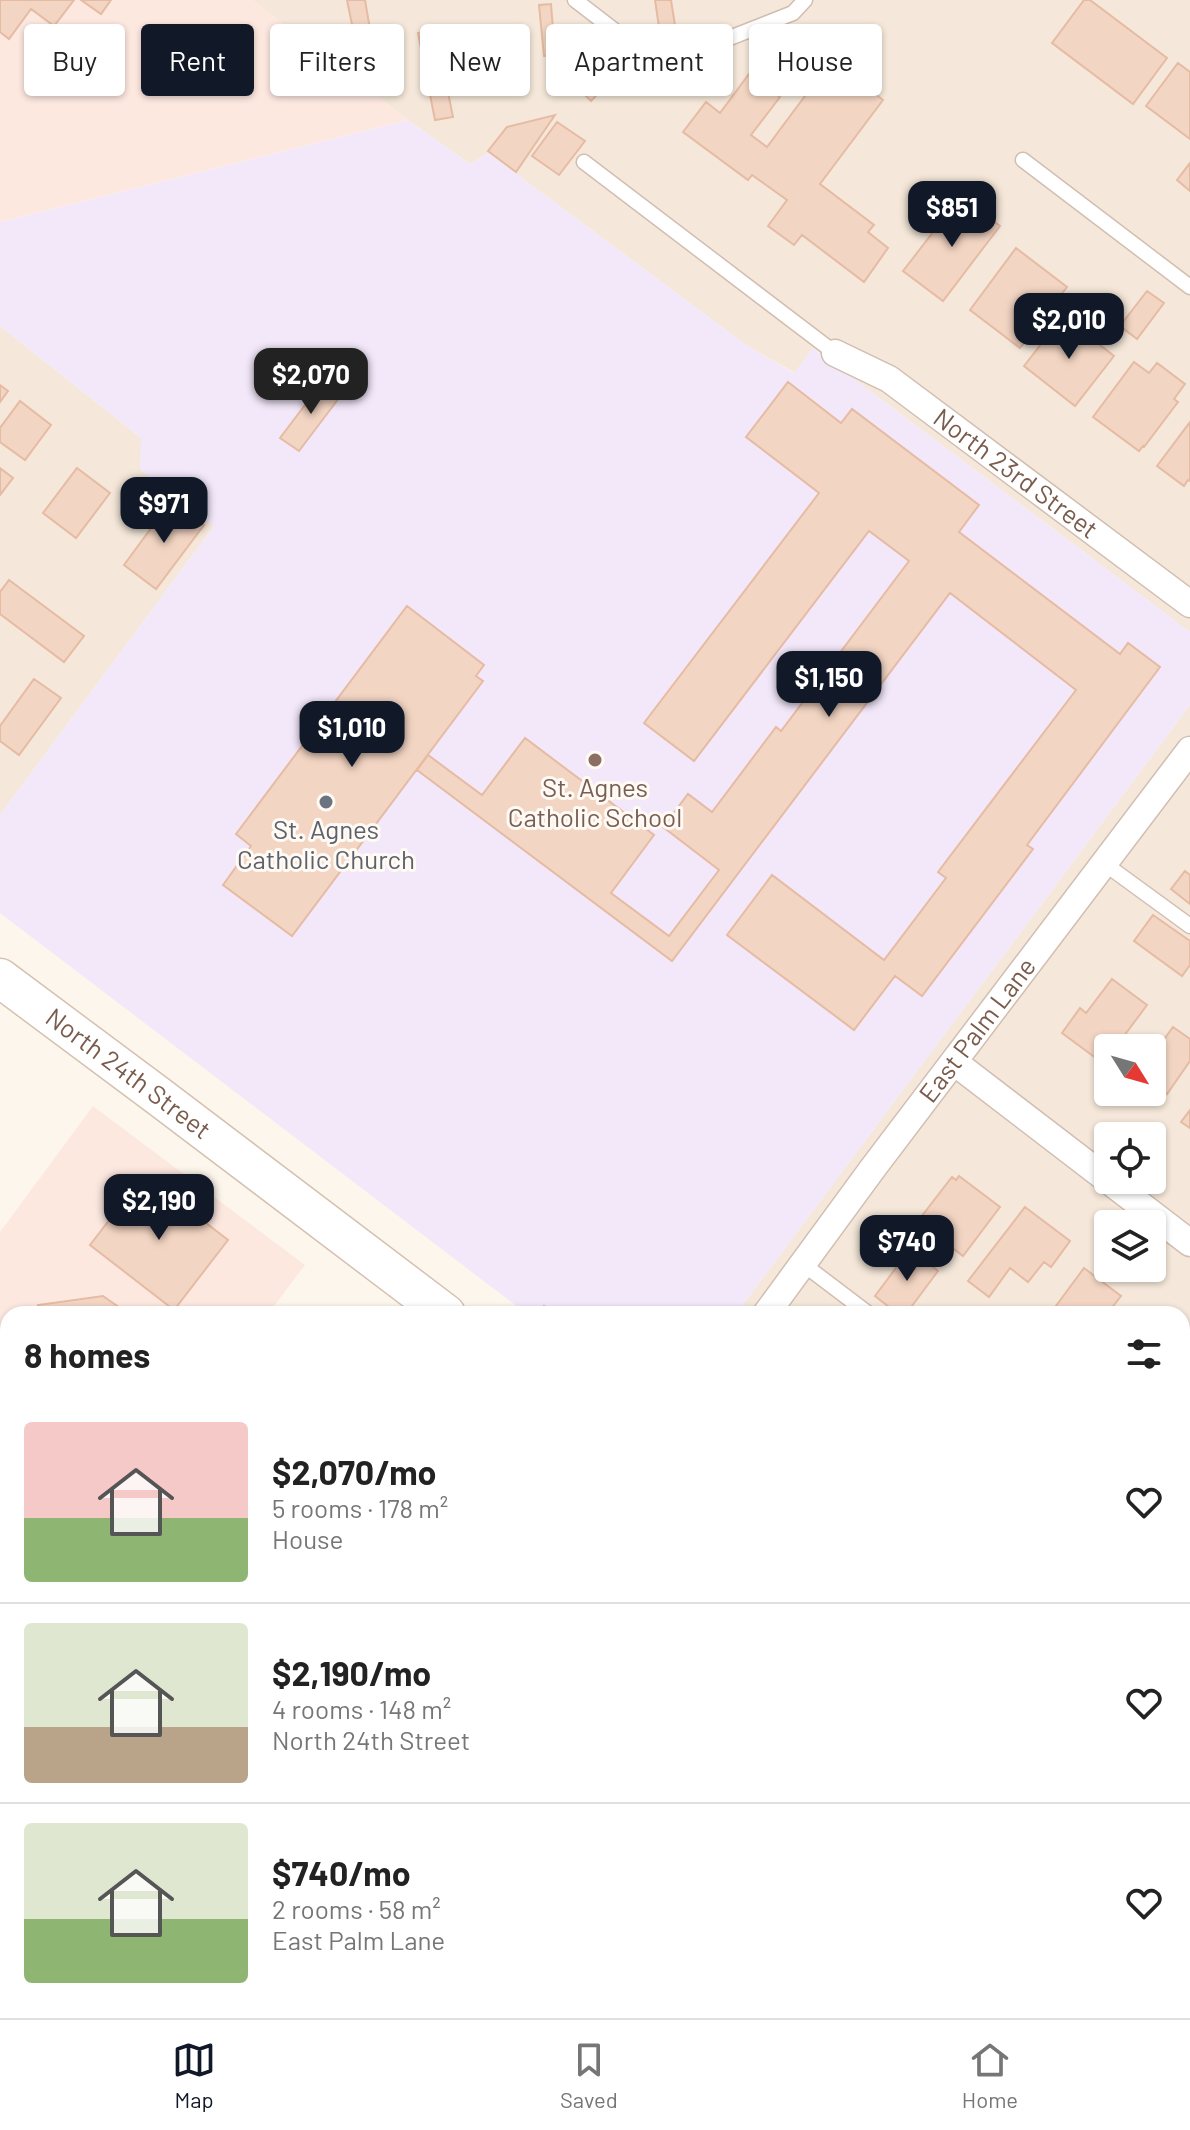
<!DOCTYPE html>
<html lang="en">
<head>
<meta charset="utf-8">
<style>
	:root { --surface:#fff; --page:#f6f6f6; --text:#222; --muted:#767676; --line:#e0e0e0; --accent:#111827 }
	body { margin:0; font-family:Barlow,sans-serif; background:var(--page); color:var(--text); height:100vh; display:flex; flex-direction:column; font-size:30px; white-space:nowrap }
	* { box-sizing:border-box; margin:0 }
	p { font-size:26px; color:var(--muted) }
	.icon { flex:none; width:44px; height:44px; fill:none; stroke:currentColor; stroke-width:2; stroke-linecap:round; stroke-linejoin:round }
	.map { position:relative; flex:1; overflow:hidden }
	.drawer { position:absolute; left:0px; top:1306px; width:1190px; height:712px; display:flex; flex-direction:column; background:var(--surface); border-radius:24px 24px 0 0; box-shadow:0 2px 6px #0004 }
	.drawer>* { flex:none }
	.hud { position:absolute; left:24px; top:24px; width:1142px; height:72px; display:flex; gap:16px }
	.needle { width:52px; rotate:127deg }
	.fabs { position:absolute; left:1094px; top:1034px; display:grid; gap:16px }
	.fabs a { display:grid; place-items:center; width:72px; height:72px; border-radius:8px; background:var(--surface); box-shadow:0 2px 6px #0004; font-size:40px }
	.price { position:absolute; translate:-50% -68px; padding:0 18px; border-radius:16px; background:var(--accent); color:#fff; font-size:26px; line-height:52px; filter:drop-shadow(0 2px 4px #0008) }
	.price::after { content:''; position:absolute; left:50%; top:48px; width:24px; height:18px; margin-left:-12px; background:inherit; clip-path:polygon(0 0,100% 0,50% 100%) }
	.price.current { background:#222; color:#fff }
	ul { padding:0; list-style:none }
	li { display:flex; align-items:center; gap:24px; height:200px; padding:0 24px }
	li+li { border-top:2px solid var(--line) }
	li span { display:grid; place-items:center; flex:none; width:224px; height:160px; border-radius:8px; color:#555 }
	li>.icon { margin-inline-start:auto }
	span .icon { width:96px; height:96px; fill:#fffc; stroke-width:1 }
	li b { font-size:34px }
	h2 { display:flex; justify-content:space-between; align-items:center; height:96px; padding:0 24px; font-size:34px }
	.tag { padding:0 28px; border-radius:8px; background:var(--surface); box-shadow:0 2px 6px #0004; font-size:28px; line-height:72px }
	.tag.current { background:var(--accent); color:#fff }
	.menu { display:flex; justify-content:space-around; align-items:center; height:112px; border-top:2px solid var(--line); background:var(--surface); font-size:22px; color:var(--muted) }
	.menu a { display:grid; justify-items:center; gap:4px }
	.menu .current { color:var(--accent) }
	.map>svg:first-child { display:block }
	.residential { fill:#f5e8da; fill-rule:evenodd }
	.commercial { fill:#fde8e0 }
	.education { fill:#f3e8fa }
	.building { fill:#f3d5c3; stroke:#e6bba3; stroke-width:2 }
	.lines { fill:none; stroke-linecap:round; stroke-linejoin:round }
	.service-casing { stroke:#d1beb0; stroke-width:17 }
	.minor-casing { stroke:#d1beb0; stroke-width:29 }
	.secondary-casing { stroke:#d6c0b0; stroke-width:41 }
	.service { stroke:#fff; stroke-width:14 }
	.minor { stroke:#fff; stroke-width:26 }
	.secondary { stroke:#fff; stroke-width:38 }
	.education-dot { fill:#8d6e63; stroke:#fffaf3; stroke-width:3 }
	.worship-dot { fill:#6b7280; stroke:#fffaf3; stroke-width:3 }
	.labels { text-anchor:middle; stroke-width:6; stroke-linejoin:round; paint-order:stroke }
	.street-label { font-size:26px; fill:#7a5c4d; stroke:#fffaf3 }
	.education-label { font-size:26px; fill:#785e54; stroke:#fffaf3 }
	.worship-label { font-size:26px; fill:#5b616d; stroke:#fffaf3 }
</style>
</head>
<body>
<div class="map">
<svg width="1190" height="2018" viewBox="0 0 1190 2018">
	<rect width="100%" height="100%" fill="#fdf6ec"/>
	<path class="residential" d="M252,0H1190V632L813,348L795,373L749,347L488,153L470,164L408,120Z
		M0,326L141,438V470L214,526L0,815Z
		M1190,705V1726L1182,1736V1314H736ZM1108,1048H1152V1092H1108ZM1108,1136H1152V1180H1108ZM1108,1224H1152V1268H1108Z
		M0,1436L8,1442V2010H798L808,2018H0Z"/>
	<path class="commercial" d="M0,0H252L408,120L0,222Z
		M93,1106L305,1265L268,1314H8V1442L0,1436V1232Z
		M1190,1726V1818L1182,1812V1736Z
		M1182,1930L1190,1937V2018H928L918,2010H1182Z"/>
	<path class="education" d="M408,120L470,164L488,153L749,347L794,373L813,348L1190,632V705L736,1314H527L0,913V815L214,526L140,469L141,438L0,326V222Z"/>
	<path class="building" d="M0,0H74L54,26L31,9L9,39L0,32Z
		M81,0H111L101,14Z
		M347,0H365L372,41L356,44Z
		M655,0H671L677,38L661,41Z
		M1084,0H1090L1167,58L1133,104L1052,43Z
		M551,4L555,55L544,56L539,5Z
		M435,29L453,117L435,120L418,33Z
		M606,47L625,65L591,101L572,82Z
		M831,61L883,100L820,184L874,225L868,232L888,248L864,282L802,235L794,245L768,226L787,200L752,175L748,180L683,132L706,102L720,113L749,74L780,97L751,135L767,147Z
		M1178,63L1190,72V139L1146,106Z
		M555,115L516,172L488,151L507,127Z
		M557,122L585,141L559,175L532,156Z
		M1190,163V191L1177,180Z
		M961,196L1000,226L943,301L903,271Z
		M1016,248L1067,287L1020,348L970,310Z
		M1147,291L1164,303L1137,339L1120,326Z
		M1063,316L1114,356L1075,406L1024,366Z
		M1134,362L1149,373L1157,363L1185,384L1174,399L1178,402L1144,447L1143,446L1139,451L1093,417Z
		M324,380L342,394L299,451L280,438Z
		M788,382L841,423L852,409L979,505L959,532L1120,654L1128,643L1160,667L1027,845L1033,849L922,996L895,976L854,1030L727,935L772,875L884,960L946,878L938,872L1076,690L950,593L672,961L417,770L428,755L482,795L525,738L654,835L611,893L669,936L719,870L663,827L688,794L712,812L776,727L781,731L909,561L869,531L694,761L644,723L819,493L746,437Z
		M0,385L8,391L0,402Z
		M20,401L51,425L25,460L0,442V428Z
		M1190,422V481L1188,480L1184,486L1157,466Z
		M0,468L13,478L0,495Z
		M77,468L110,493L76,538L43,513Z
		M171,501L204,525L156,589L124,565Z
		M9,580L84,636L64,662L0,614V592Z
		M407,606L484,665L476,676L483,681L292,936L223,885L251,846L236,834Z
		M34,679L61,698L19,755L0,741V726Z
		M1185,871L1190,875V904L1171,889Z
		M1153,915L1190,941V965L1182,976L1134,941Z
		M1112,979L1147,1005L1115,1048H1108V1058L1104,1064L1062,1033L1080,1008L1086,1013Z
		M1173,1027L1190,1039V1061L1167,1094L1152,1084V1056Z
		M1190,1110V1128L1181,1122Z
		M144,1175L228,1240L174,1310L90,1245Z
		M959,1176L1000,1207L963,1256L918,1221L952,1177L956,1180Z
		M1025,1207L1070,1241L1051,1267L1044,1262L1028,1282L1010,1268L989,1297L968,1281Z
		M910,1249L938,1271L906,1314H898L875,1296Z
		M1084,1268L1121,1296L1107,1314H1050Z
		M103,1296L123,1310L124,1314H39L38,1305Z
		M544,1306L555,1314H543L540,1312Z
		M1190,1360V1435L1187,1438L1182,1434V1370Z
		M1188,1488L1190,1490V1522L1182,1516V1496Z
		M8,1571V1628L0,1621V1582Z
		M1182,1644L1190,1650V1695L1182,1706Z
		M8,1809V1857L2,1865L0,1864V1818Z
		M2,1972L8,1976V2010H14L10,2015L0,2007V1975Z
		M183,2010H225L219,2018H194Z
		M511,2010H570L564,2018H522Z
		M692,2010H709L703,2018Z
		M1093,2010H1142L1136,2018H1103Z"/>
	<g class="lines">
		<g class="service-casing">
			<path id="service" d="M575,0L653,60L671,61L793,13L805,0
				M1023,160L1190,287
				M584,162L835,353
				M1105,864L1190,926
				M803,1264L869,1314
				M1182,1452L1190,1451
				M1182,1553L1190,1559
				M893,2010L904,2018
				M1058,2018L1065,2010"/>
		</g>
		<g class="minor-casing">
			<g id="minor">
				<path id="s1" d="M835,353L889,379L1190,604"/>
				<path d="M954,1062L1190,1243"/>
				<path id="s2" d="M766,1314L873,1168L1190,750"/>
				<path d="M0,1719L8,1725"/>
				<path d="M379,2010L389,2018"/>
				<path d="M871,2018L877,2010"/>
			</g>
		</g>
		<g class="secondary-casing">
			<g id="secondary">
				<path id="s3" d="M0,978L157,1095L446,1314"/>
				<path d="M1182,1872L1190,1878"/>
			</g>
		</g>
		<use href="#service" class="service"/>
		<use href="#minor" class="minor"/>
		<use href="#secondary" class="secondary"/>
	</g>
	<circle class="education-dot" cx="595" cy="760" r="8"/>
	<circle class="worship-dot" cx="326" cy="802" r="8"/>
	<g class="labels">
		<g class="street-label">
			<text dy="9" stroke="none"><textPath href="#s1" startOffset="218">North 23rd Street</textPath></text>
			<text dy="9" stroke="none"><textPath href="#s2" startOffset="354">East Palm Lane</textPath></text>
			<text dy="9" stroke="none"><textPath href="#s3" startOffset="160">North 24th Street</textPath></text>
		</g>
		<g class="education-label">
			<text x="595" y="797">St. Agnes<tspan x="595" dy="30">Catholic School</tspan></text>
		</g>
		<g class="worship-label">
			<text x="326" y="839">St. Agnes<tspan x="326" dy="30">Catholic Church</tspan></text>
		</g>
	</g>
</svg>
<div class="fabs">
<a><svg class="needle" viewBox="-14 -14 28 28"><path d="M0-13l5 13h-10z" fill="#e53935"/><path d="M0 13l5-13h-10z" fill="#767676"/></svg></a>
<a><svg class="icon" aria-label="locate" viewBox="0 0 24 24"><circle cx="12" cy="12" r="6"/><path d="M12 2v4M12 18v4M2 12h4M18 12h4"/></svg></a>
<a><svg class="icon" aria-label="layers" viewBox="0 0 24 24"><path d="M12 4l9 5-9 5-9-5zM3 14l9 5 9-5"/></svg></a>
</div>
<b class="price" style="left:952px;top:249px">$851</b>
<b class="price" style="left:1069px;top:361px">$2,010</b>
<b class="price current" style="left:311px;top:416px">$2,070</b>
<b class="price" style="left:164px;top:545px">$971</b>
<b class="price" style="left:829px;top:719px">$1,150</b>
<b class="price" style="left:352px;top:769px">$1,010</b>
<b class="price" style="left:159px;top:1242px">$2,190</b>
<b class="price" style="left:907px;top:1283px">$740</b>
<div class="hud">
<a class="tag">Buy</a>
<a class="tag current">Rent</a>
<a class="tag">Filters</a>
<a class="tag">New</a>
<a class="tag">Apartment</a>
<a class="tag">House</a>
</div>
<section class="drawer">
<h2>8 homes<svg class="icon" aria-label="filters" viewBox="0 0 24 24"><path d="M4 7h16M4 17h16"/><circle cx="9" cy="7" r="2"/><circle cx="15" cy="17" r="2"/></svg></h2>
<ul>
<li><span style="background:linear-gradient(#f6c9c9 60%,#8fb573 0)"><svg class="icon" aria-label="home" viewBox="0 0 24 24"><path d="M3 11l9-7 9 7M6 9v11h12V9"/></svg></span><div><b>$2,070/mo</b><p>5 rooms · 178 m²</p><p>House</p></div><svg class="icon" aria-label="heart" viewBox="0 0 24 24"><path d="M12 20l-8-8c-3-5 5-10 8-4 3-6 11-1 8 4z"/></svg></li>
<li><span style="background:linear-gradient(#dfe7d0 65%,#b9a48a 0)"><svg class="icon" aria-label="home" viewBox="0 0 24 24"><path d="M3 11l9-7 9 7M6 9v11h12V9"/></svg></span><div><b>$2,190/mo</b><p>4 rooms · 148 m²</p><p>North 24th Street</p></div><svg class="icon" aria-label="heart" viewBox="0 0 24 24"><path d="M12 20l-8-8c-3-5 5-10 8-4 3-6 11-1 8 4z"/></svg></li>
<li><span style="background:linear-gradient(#dfe7d0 60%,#8fb573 0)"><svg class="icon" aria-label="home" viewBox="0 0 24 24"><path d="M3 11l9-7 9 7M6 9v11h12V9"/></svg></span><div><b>$740/mo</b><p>2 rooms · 58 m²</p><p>East Palm Lane</p></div><svg class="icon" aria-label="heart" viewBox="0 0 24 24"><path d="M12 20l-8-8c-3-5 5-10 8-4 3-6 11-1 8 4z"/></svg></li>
</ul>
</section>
</div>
<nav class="menu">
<a class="current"><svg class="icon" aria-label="map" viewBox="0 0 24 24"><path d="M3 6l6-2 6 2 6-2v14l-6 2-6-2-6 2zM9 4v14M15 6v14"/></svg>Map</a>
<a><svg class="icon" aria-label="saved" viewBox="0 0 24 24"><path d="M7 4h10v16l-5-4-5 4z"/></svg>Saved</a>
<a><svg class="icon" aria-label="home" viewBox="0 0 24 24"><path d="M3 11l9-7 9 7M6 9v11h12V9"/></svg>Home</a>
</nav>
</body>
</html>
